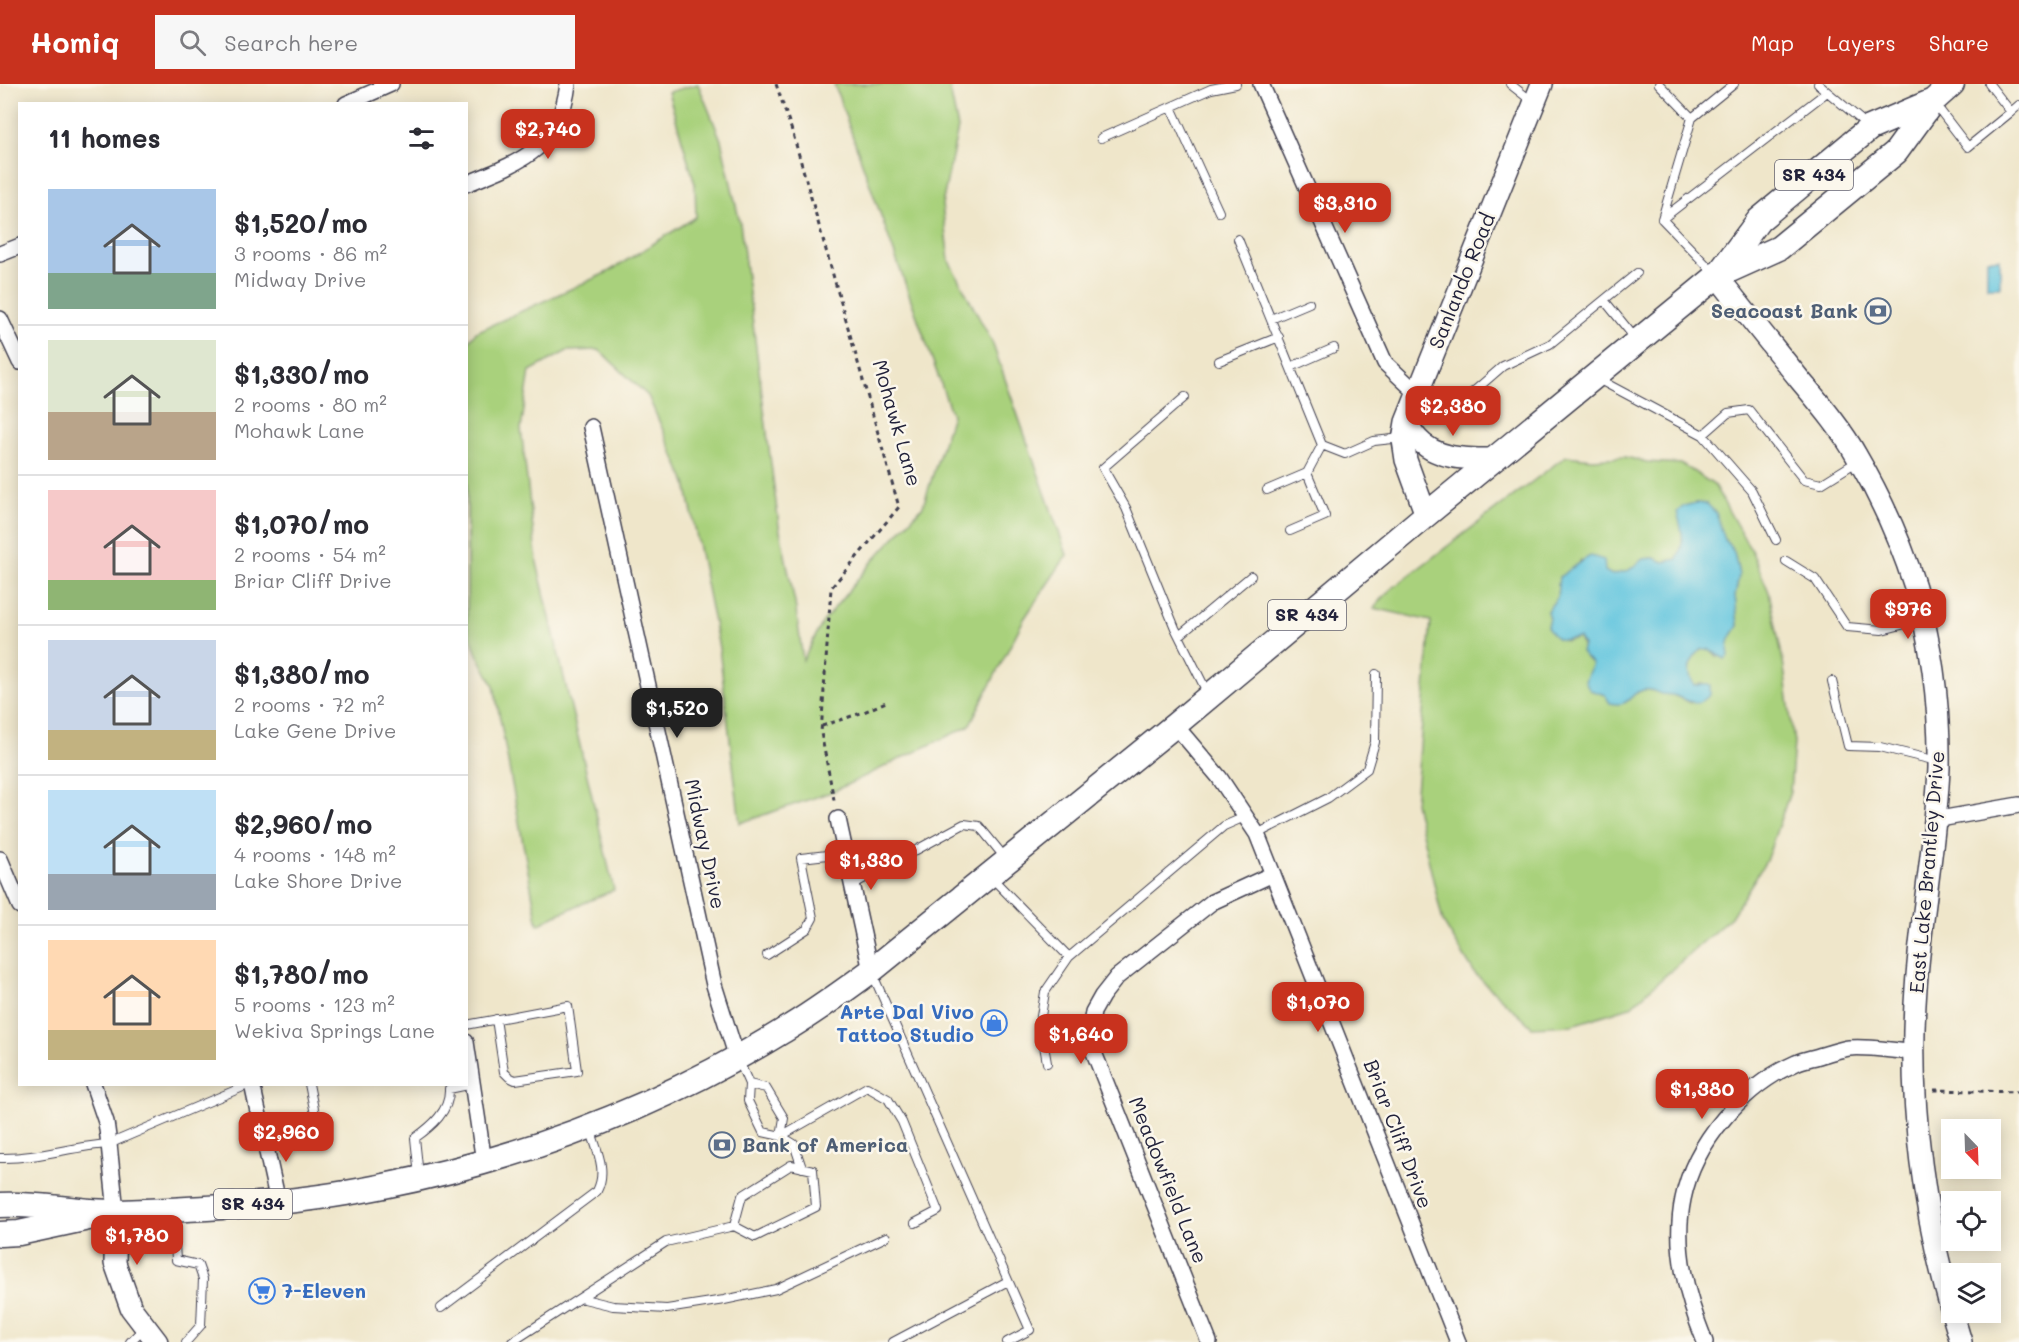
<!DOCTYPE html>
<html lang="en">
<head>
<meta charset="utf-8">
<style>
	:root { --surface:#fff; --page:#f7f7f7; --text:#2b2b33; --muted:#7c7c81; --line:#e1e1e2; --accent:#c8321e }
	body { margin:0; font-family:Mali,sans-serif; background:var(--page); color:var(--text); height:100vh; display:flex; flex-direction:column; font-size:22px; white-space:nowrap }
	* { box-sizing:border-box; margin:0 }
	p { font-size:20px; color:var(--muted) }
	.icon { flex:none; width:33px; height:33px; fill:none; stroke:currentColor; stroke-width:2; stroke-linecap:round; stroke-linejoin:round }
	.map { position:relative; flex:1; overflow:hidden }
	.details { position:absolute; left:18px; top:18px; width:450px; height:984px; display:flex; flex-direction:column; background:var(--surface); border-radius:0px; box-shadow:0 3px 15px #0003 }
	.details>* { flex:none }
	.needle { width:39px; rotate:157deg }
	.buttons { position:absolute; left:1941px; top:1035px; display:grid; gap:12px }
	.buttons a { display:grid; place-items:center; width:60px; height:60px; border-radius:0px; background:var(--surface); box-shadow:0 3px 15px #0003; font-size:30px }
	.price { position:absolute; translate:-50% -51px; padding:0 14px; border-radius:12px; background:var(--accent); color:#fff; font-size:20px; line-height:39px; filter:drop-shadow(0 2px 3px #0008) }
	.price::after { content:''; position:absolute; left:50%; top:36px; width:18px; height:14px; margin-left:-9px; background:inherit; clip-path:polygon(0 0,100% 0,50% 100%) }
	.price.on { background:#222; color:#fff }
	ul { padding:0; list-style:none }
	li { display:flex; align-items:center; gap:18px; height:150px; padding:0 30px }
	li+li { border-top:2px solid var(--line) }
	li span { display:grid; place-items:center; flex:none; width:168px; height:120px; border-radius:0px; color:#555 }
	li>.icon { margin-inline-start:auto }
	span .icon { width:72px; height:72px; fill:#fffc; stroke-width:1 }
	li b { font-size:26px }
	h2 { display:flex; justify-content:space-between; align-items:center; height:72px; padding:0 30px; font-size:26px }
	header { display:flex; align-items:center; gap:36px; box-sizing:border-box; height:84px; padding:0 30px; background:var(--accent); color:#fff }
	header strong { font-size:28px }
	nav { display:flex; gap:33px; margin-inline-start:auto; font-size:21px }
	.search { width:420px; height:54px; background:var(--page); display:flex; align-items:center; gap:15px; box-sizing:border-box; padding:0 21px; border-radius:0px; color:var(--muted); font-size:22px }
	.map>svg:first-child { display:block }
	.green { fill:#a9d17c; stroke:#667a5c; stroke-width:1.5; fill-rule:evenodd }
	.water { fill:#60c5de; stroke:#41748c; stroke-width:1.5 }
	.lines { fill:none; stroke-linecap:round; stroke-linejoin:round }
	.lane-casing { stroke:#413f50; stroke-width:10 }
	.street-casing { stroke:#413f50; stroke-width:18 }
	.secondary-casing { stroke:#413f50; stroke-width:24 }
	.primary-casing { stroke:#413f50; stroke-width:27 }
	.path { stroke:#413f50; stroke-width:3; stroke-dasharray:4.5 4.5; stroke-linecap:butt }
	.lane { stroke:#fff; stroke-width:8 }
	.street { stroke:#fff; stroke-width:15 }
	.secondary { stroke:#fff; stroke-width:21 }
	.primary { stroke:#fff; stroke-width:24 }
	.labels { text-anchor:middle; stroke-width:5; stroke-linejoin:round; paint-order:stroke }
	.shield { fill:#fbf7ec; stroke:#636270; stroke-width:1.5 }
	.shield-label { font-size:18px; font-weight:bold; fill:#22223b }
	.street-label { font-size:20px; fill:#22223b; stroke:#fbf7ec }
	.service-label { font-size:20px; font-weight:bold; fill:#4e5e75; stroke:#fbf7ec; text-anchor:end }
	.shop-label { font-size:20px; font-weight:bold; fill:#366cbe; stroke:#fbf7ec; text-anchor:end }
</style>
</head>
<body>
<header>
<strong>Homiq</strong>
<div class="search"><svg class="icon" aria-label="search" viewBox="0 0 24 24"><circle cx="10" cy="10" r="6"/><path d="M15 15l6 6"/></svg>Search here</div>
<nav><a>Map</a><a>Layers</a><a>Share</a></nav>
</header>
<div class="map">
<svg width="2019" height="1258" viewBox="0 0 2019 1258">
	<rect width="100%" height="100%" fill="#fbf7ec"/>
	<filter id="ink" filterUnits="userSpaceOnUse"><feTurbulence type="fractalNoise" baseFrequency=".0167" numOctaves="2"/><feDisplacementMap in="SourceGraphic" scale="12" xChannelSelector="R" yChannelSelector="G"/><feConvolveMatrix kernelMatrix="1 2 1 2 8 2 1 2 1" color-interpolation-filters="sRGB"/></filter>
	<filter id="wash" filterUnits="userSpaceOnUse"><feTurbulence type="fractalNoise" baseFrequency=".008" numOctaves="4" result="noise"/><feDisplacementMap in="SourceGraphic" scale="24" xChannelSelector="R" yChannelSelector="G"/><feGaussianBlur stdDeviation="1.35" result="paint"/><feColorMatrix in="noise" values="0 0 0 0 0 0 0 0 0 0 0 0 0 0 0 0 0 1.4 0 .05"/><feComposite in="paint" operator="in"/></filter>
	<g filter="url(#wash)">
		<rect width="100%" height="100%" fill="#efe6ca"/>
		<path class="green" d="M698,0L721,56L740,139L779,442L795,519L803,576L823,538L872,478L923,422L952,331L834,0H951L950,6L958,44L942,121L949,177L992,258L1067,471L1024,535L969,642L834,707L740,739L719,564L686,399L648,312L599,266L567,267L530,287L521,345L537,479L614,806L556,831L538,841L494,602L476,568L467,541V259L476,248L608,188L696,133L695,100L668,8Z
			M1566,372L1592,375L1625,373L1647,378L1682,380L1714,401L1752,468L1769,508L1783,577L1794,659L1790,708L1766,777L1731,833L1630,923L1572,941L1532,943L1475,890L1443,838L1415,719L1431,537L1374,524L1390,506ZM1696,419L1707,420L1725,456L1734,468L1739,491L1735,512L1738,541L1729,555L1728,564L1718,573L1708,564L1701,565C1690,577 1685,586 1693,601L1702,600L1691,619L1673,611L1644,605L1635,610L1605,611L1590,606L1592,580L1586,574L1579,554L1565,557L1547,542L1549,534L1547,527L1557,514L1559,493L1572,486L1581,476L1612,491L1628,487L1643,475L1654,474L1664,478L1677,475L1682,463L1684,422Z"/>
		<path class="water" d="M1987,175H2000V203H1987Z
			M1696,419L1707,420L1716,429L1725,456L1734,468L1739,491L1735,512L1738,542C1732,551 1726,558 1729,571L1725,575L1708,565H1701C1690,577 1685,586 1694,601H1710V611C1697,623 1691,618 1676,612C1671,610 1666,611 1661,610C1656,608 1649,604 1643,606C1628,609 1632,624 1610,619L1605,611L1590,606L1585,597L1592,580L1581,568L1583,561L1579,554C1561,555 1558,561 1547,542L1549,534L1547,527L1557,514L1559,493C1571,486 1579,477 1591,472L1604,476L1605,487L1612,491L1628,487L1643,475L1654,474L1664,478L1677,475C1686,457 1682,446 1677,428L1684,422Z"/>
	</g>
	<g filter="url(#ink)">
		<g class="lines">
			<g class="lane-casing">
				<path id="lane" d="M1510,0L1533,18
					M1659,0L1692,34
					M1818,0L1867,41
					M1989,0L2011,28L2019,21
					M1935,20L1968,63L2011,28
					M1171,23L1219,128
					M1101,54L1211,5L1236,0
					M1662,135L1827,8
					M1662,135L1692,34L1734,0
					M1662,135L1715,190
					M1238,155L1322,361L1345,370L1374,357L1402,354
					M1604,216L1635,254
					M1271,235L1309,219
					M1219,277L1279,253
					M1291,283L1334,264
					M1598,295L1703,351L1752,407L1776,456
					M1185,313L1103,384L1126,424L1175,544L1207,608
					M1450,328L1503,282L1550,260L1637,189
					M1703,351L1728,329L1749,326L1804,396L1821,400L1858,377
					M1267,406L1307,389
					M1290,447L1325,432L1307,389L1322,361
					M1786,477L1815,495L1847,543L1882,546L1921,536
					M1179,552L1251,492
					M1832,597L1848,662L1880,663L1937,677
					M1257,750L1328,714L1367,685L1375,658L1376,590
					M992,794L1069,873L1224,742L1247,732
					M852,801L964,740L979,742L1006,775
					M767,871L807,845L813,834L801,774L845,769
					M873,891L1030,1246L1007,1258
					M466,941L568,922L577,987L515,996L509,993L504,988L496,935
					M739,977L749,1000L748,1017L763,1048L781,1052L784,1034L766,1004L749,1000
					M1047,979L1040,938L1045,908L1069,873
					M262,1047L316,1035L309,1000
					M781,1052L867,1003L888,1015L902,1038L938,1127L915,1139
					M781,1052L794,1060L802,1084
					M0,1074C37,1075 73,1062 109,1060L250,1000
					M419,1092L415,1054C432,1042 450,1027 449,1005L473,1000
					M173,1130L176,1176L198,1181L203,1195L201,1241L186,1258
					M580,1214L613,1222L667,1225L724,1216L776,1205L886,1153
					M441,1224L597,1107C608,1086 596,1065 590,1044
					M130,1258L144,1244
					M512,1258L666,1158L734,1142L755,1153L816,1123L813,1086L791,1081L742,1112L734,1142
					M893,1258L1008,1197"/>
			</g>
			<g class="street-casing">
				<path id="street" d="M1261,0L1385,279L1417,309
					M346,20L391,0
					M466,100C520,78 560,65 568,0
					M0,170L20,162
					M0,235L20,278
					M591,343L714,901L737,974
					M1175,641L1219,693L1257,750L1458,1258
					M838,735L871,887
					M1934,736L2019,721
					M0,775L20,822
					M466,958L484,1078
					M93,1000L106,1038L109,1060L116,1128
					M252,1000L278,1118
					M1209,1258L1093,966L1090,947L1093,928L1102,912L1117,893L1212,818L1273,790
					M1705,1258C1687,1213 1673,1164 1683,1115C1694,1059 1743,1002 1796,979C1804,975 1814,974 1822,971C1831,969 1840,965 1849,964C1869,962 1892,967 1913,968"/>
			</g>
			<g class="secondary-casing">
				<path id="secondary" d="M1717,192C1744,227 1772,261 1800,296C1820,320 1841,344 1856,371C1880,412 1901,458 1915,503C1932,561 1940,623 1939,684C1936,758 1921,831 1916,904C1908,1013 1922,1123 1952,1228
					M1406,338C1410,343 1413,350 1417,354C1436,376 1468,375 1494,375
					M1426,431L1406,376L1403,356L1406,338L1542,0
					M116,1128L115,1179L131,1224L157,1258
					M1952,1228L1961,1258"/>
			</g>
			<g class="primary-casing">
				<path id="primary" d="M1719,191L1779,164L1896,68L1933,17L1952,0
					M0,1121C41,1119 81,1129 120,1128C206,1125 294,1120 379,1103C522,1075 659,1023 783,947C814,929 842,908 871,887L1175,641L1426,431L1717,192L1759,136L1870,44L1933,17
					M0,1150L19,1149L93,1133"/>
			</g>
			<path class="path" d="M776,0L793,50L899,423L831,504L821,649L835,721
				M822,642L864,628L888,617
				M1934,1006L2019,1008"/>
			<use href="#lane" class="lane"/>
			<use href="#street" class="street"/>
			<use href="#secondary" class="secondary"/>
			<use href="#primary" class="primary"/>
		</g>
	</g>
	<defs>
		<g id="bank-ring" transform="scale(1.35)"><circle r="9.5" fill="#fbf7ec" stroke="#5c6f8a" stroke-width="1.5"/><path d="M-6-4H6V4H-6ZM0-2.3a2.3 2.3 0 1 0 0 4.6a2.3 2.3 0 1 0 0-4.6Z" fill="#5c6f8a"/></g>
		<g id="shop-ring" transform="scale(1.35)"><circle r="9.5" fill="#fbf7ec" stroke="#3f7fe0" stroke-width="1.5"/><path d="M-5-2.5h2.3a2.7 3.5 0 0 1 5.4 0H5L5.5 6h-11ZM-1.5-2.5h3a1.5 2.3 0 0 0-3 0Z" fill="#3f7fe0"/></g>
		<g id="supermarket-ring" transform="scale(1.35)"><circle r="9.5" fill="#fbf7ec" stroke="#3f7fe0" stroke-width="1.5"/><path d="M-6-5.5h2.5l.6 2H6L4.5 2H-2.5L-4.4-4H-6ZM-1.5 3.2a1.3 1.3 0 1 0 .1 0ZM3 3.2a1.3 1.3 0 1 0 .1 0Z" fill="#3f7fe0"/></g>
	</defs>
	<g fill-rule="evenodd">
		<use href="#bank-ring" x="1878" y="227"/>
		<use href="#shop-ring" x="994" y="939"/>
		<use href="#bank-ring" x="722" y="1061"/>
		<use href="#supermarket-ring" x="262" y="1207"/>
	</g>
	<g class="labels">
		<g class="shield">
			<rect x="1775" y="76" width="78" height="30" rx="4.5"/>
			<rect x="1268" y="516" width="78" height="30" rx="4.5"/>
			<rect x="214" y="1105" width="78" height="30" rx="4.5"/>
		</g>
		<g class="shield-label">
			<text x="1814" y="97">SR 434</text>
			<text x="1307" y="537">SR 434</text>
			<text x="253" y="1126">SR 434</text>
		</g>
		<g class="street-label">
			<text transform="translate(1462 197) rotate(-68)" y="7">Sanlando Road</text>
			<text transform="translate(897 339) rotate(74)" y="7">Mohawk Lane</text>
			<text transform="translate(705 760) rotate(78)" y="7">Midway Drive</text>
			<text transform="translate(1927 788) rotate(-85)" y="7">East Lake Brantley Drive</text>
			<text transform="translate(1398 1050) rotate(69)" y="7">Briar Cliff Drive</text>
			<text transform="translate(1168 1096) rotate(68)" y="7">Meadowfield Lane</text>
		</g>
		<g class="service-label">
			<text x="1858" y="234">Seacoast Bank</text>
			<text x="742" y="1068" text-anchor="start">Bank of America</text>
		</g>
		<g class="shop-label">
			<text x="974" y="935">Arte Dal Vivo<tspan x="974" dy="23">Tattoo Studio</tspan></text>
			<text x="282" y="1214" text-anchor="start">7-Eleven</text>
		</g>
	</g>
</svg>
<div class="buttons">
<a><svg class="needle" viewBox="-14 -14 28 28"><path d="M0-13l5 13h-10z" fill="#e53935"/><path d="M0 13l5-13h-10z" fill="#7c7c81"/></svg></a>
<a><svg class="icon" aria-label="locate" viewBox="0 0 24 24"><circle cx="12" cy="12" r="6"/><path d="M12 2v4M12 18v4M2 12h4M18 12h4"/></svg></a>
<a><svg class="icon" aria-label="layers" viewBox="0 0 24 24"><path d="M12 4l9 5-9 5-9-5zM3 14l9 5 9-5"/></svg></a>
</div>
<b class="price" style="left:548px;top:76px">$2,740</b>
<b class="price" style="left:1345px;top:150px">$3,310</b>
<b class="price" style="left:1453px;top:353px">$2,380</b>
<b class="price" style="left:1908px;top:556px">$976</b>
<b class="price on" style="left:677px;top:655px">$1,520</b>
<b class="price" style="left:871px;top:807px">$1,330</b>
<b class="price" style="left:1318px;top:949px">$1,070</b>
<b class="price" style="left:1081px;top:981px">$1,640</b>
<b class="price" style="left:1702px;top:1036px">$1,380</b>
<b class="price" style="left:286px;top:1079px">$2,960</b>
<b class="price" style="left:137px;top:1182px">$1,780</b>
<section class="details">
<h2>11 homes<svg class="icon" aria-label="filters" viewBox="0 0 24 24"><path d="M4 7h16M4 17h16"/><circle cx="9" cy="7" r="2"/><circle cx="15" cy="17" r="2"/></svg></h2>
<ul>
<li><span style="background:linear-gradient(#a9c7e8 70%,#7fa58c 0)"><svg class="icon" aria-label="home" viewBox="0 0 24 24"><path d="M3 11l9-7 9 7M6 9v11h12V9"/></svg></span><div><b>$1,520/mo</b><p>3 rooms · 86 m²</p><p>Midway Drive</p></div></li>
<li><span style="background:linear-gradient(#dfe7d0 60%,#b9a48a 0)"><svg class="icon" aria-label="home" viewBox="0 0 24 24"><path d="M3 11l9-7 9 7M6 9v11h12V9"/></svg></span><div><b>$1,330/mo</b><p>2 rooms · 80 m²</p><p>Mohawk Lane</p></div></li>
<li><span style="background:linear-gradient(#f6c9c9 75%,#8fb573 0)"><svg class="icon" aria-label="home" viewBox="0 0 24 24"><path d="M3 11l9-7 9 7M6 9v11h12V9"/></svg></span><div><b>$1,070/mo</b><p>2 rooms · 54 m²</p><p>Briar Cliff Drive</p></div></li>
<li><span style="background:linear-gradient(#c9d6e8 75%,#c2b280 0)"><svg class="icon" aria-label="home" viewBox="0 0 24 24"><path d="M3 11l9-7 9 7M6 9v11h12V9"/></svg></span><div><b>$1,380/mo</b><p>2 rooms · 72 m²</p><p>Lake Gene Drive</p></div></li>
<li><span style="background:linear-gradient(#bfe0f5 70%,#9aa5b1 0)"><svg class="icon" aria-label="home" viewBox="0 0 24 24"><path d="M3 11l9-7 9 7M6 9v11h12V9"/></svg></span><div><b>$2,960/mo</b><p>4 rooms · 148 m²</p><p>Lake Shore Drive</p></div></li>
<li><span style="background:linear-gradient(#ffd9b3 75%,#c2b280 0)"><svg class="icon" aria-label="home" viewBox="0 0 24 24"><path d="M3 11l9-7 9 7M6 9v11h12V9"/></svg></span><div><b>$1,780/mo</b><p>5 rooms · 123 m²</p><p>Wekiva Springs Lane</p></div></li>
</ul>
</section>
</div>
</body>
</html>
